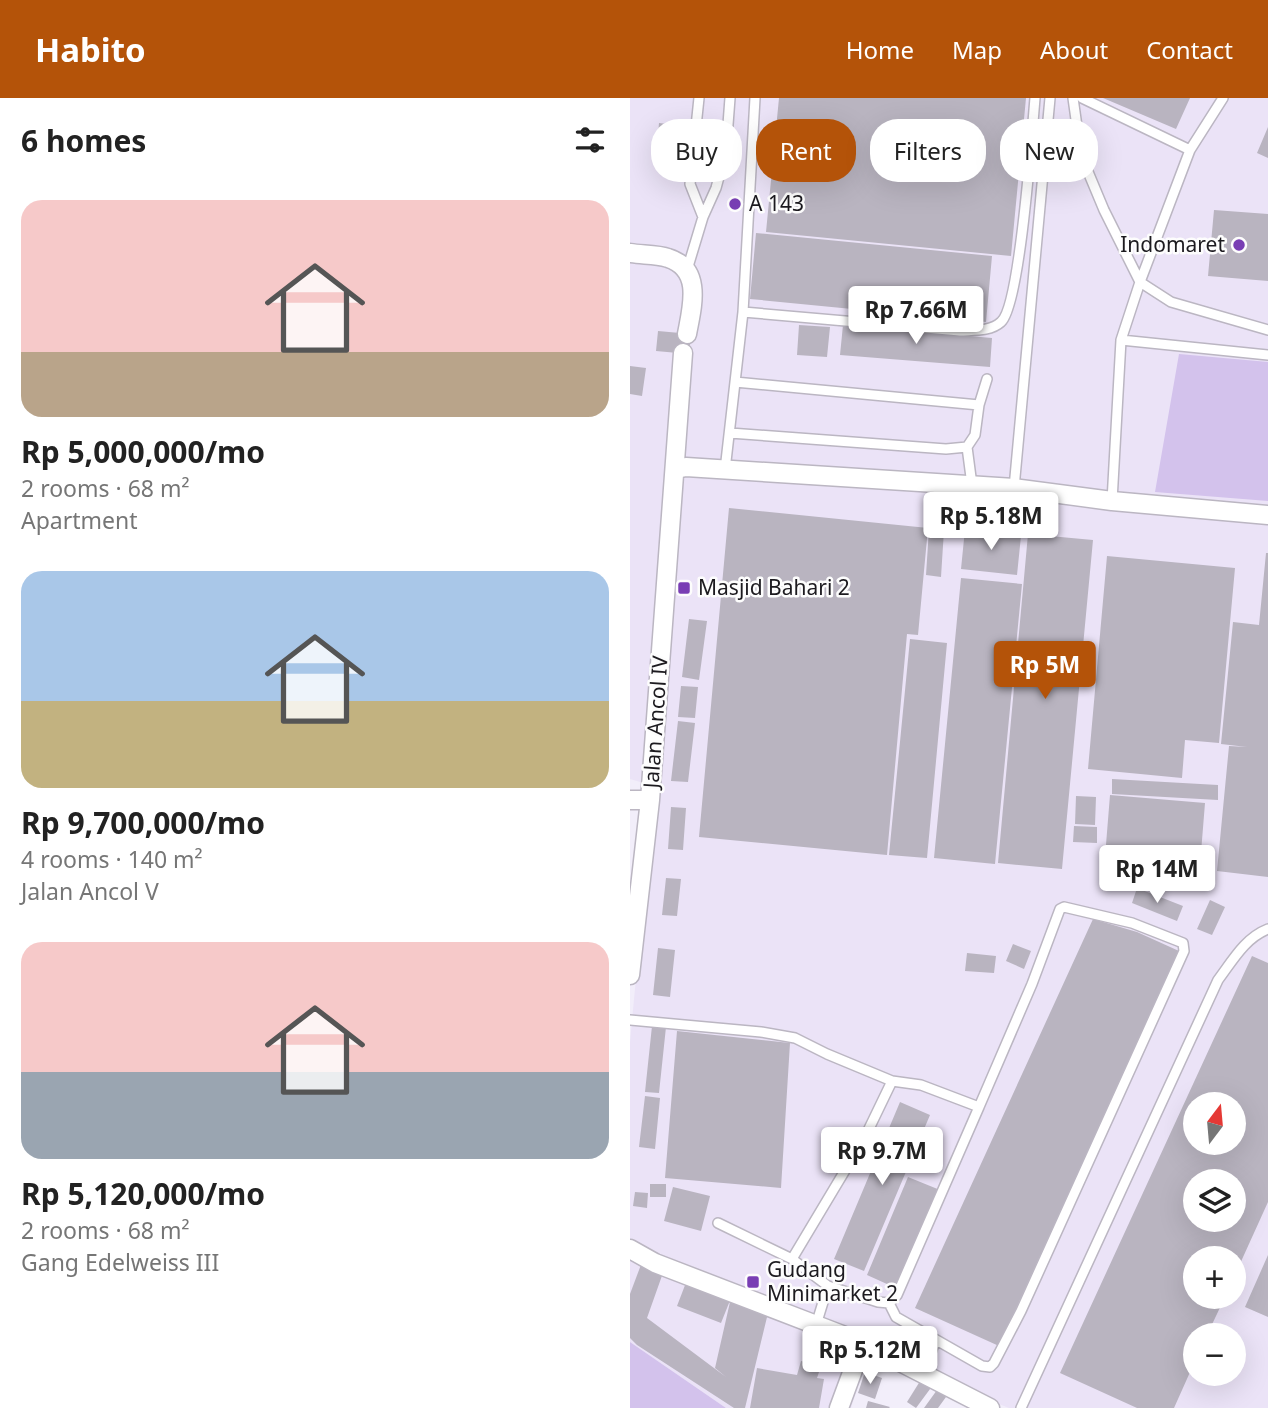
<!DOCTYPE html>
<html lang="en">
<head>
<meta charset="utf-8">
<style>
	:root { --surface:#fff; --page:#f6f6f6; --text:#222; --muted:#767676; --accent:#b45309 }
	body { margin:0; font-family:"Noto Sans",sans-serif; background:var(--page); color:var(--text); height:100vh; display:flex; flex-direction:column; font-size:26px; white-space:nowrap }
	* { box-sizing:border-box; margin:0 }
	p { font-size:23px; color:var(--muted) }
	.icon { flex:none; width:38px; height:38px; fill:none; stroke:currentColor; stroke-width:2; stroke-linecap:round; stroke-linejoin:round }
	.map { position:relative; flex:1; overflow:hidden }
	.sheet { display:flex; flex-direction:column; background:var(--surface); width:630px }
	.sheet>* { flex:none }
	.banner { position:absolute; left:21px; top:21px; width:511px; height:63px; display:flex; gap:14px }
	.needle { width:46px; rotate:16deg }
	.buttons { position:absolute; left:553px; top:994px; display:grid; gap:14px }
	.buttons a { display:grid; place-items:center; width:63px; height:63px; border-radius:50%; background:var(--surface); box-shadow:0 7px 28px #0002; font-size:35px }
	.price { position:absolute; translate:-50% -60px; padding:0 16px; border-radius:7px; background:#fff; color:#222; font-size:23px; line-height:46px; filter:drop-shadow(0 2px 4px #0008) }
	.price::after { content:''; position:absolute; left:50%; top:42px; width:21px; height:16px; margin-left:-10px; background:inherit; clip-path:polygon(0 0,100% 0,50% 100%) }
	.price.on { background:var(--accent); color:#fff }
	ul { padding:0; list-style:none }
	li { display:grid; align-content:center; gap:14px; height:371px; padding:0 21px }
	li span { display:grid; place-items:center; height:217px; border-radius:21px; color:#555 }
	li>.icon { margin-inline-start:auto }
	span .icon { width:126px; height:126px; fill:#fffc; stroke-width:1 }
	li b { font-size:30px }
	h2 { display:flex; justify-content:space-between; align-items:center; height:84px; padding:0 21px; font-size:30px }
	.pill { padding:0 24px; border-radius:28px; background:var(--surface); box-shadow:0 7px 28px #0002; font-size:24px; line-height:63px }
	.pill.on { background:var(--accent); color:#fff }
	header { display:flex; align-items:center; gap:42px; box-sizing:border-box; height:98px; padding:0 35px; background:var(--accent); color:#fff }
	header strong { font-size:33px }
	nav { display:flex; gap:38px; margin-inline-start:auto; font-size:24px }
	main { display:flex; flex:1; min-height:0 }
	.map>svg:first-child { display:block }
	.built { fill:#ebe3f7; fill-rule:evenodd }
	.green { fill:#d3c2ec }
	.building { fill:#b9b4c0; fill-rule:evenodd }
	.lines { fill:none; stroke-linecap:round; stroke-linejoin:round }
	.lane-casing { stroke:#bbb6c2; stroke-width:12 }
	.street-casing { stroke:#bbb6c2; stroke-width:21 }
	.lane { stroke:#fff; stroke-width:9 }
	.street { stroke:#fff; stroke-width:18 }
	.poi-dot { fill:#793eb4; stroke:#fdfdfd; stroke-width:2.5 }
	.labels { text-anchor:middle; stroke-width:5; stroke-linejoin:round; paint-order:stroke }
	.poi-label { font-size:21px; fill:#1c1a1f; stroke:#fdfdfd; text-anchor:start }
	.street-label { font-size:21px; fill:#1c1a1f; stroke:#fdfdfd }
</style>
</head>
<body>
<header>
<strong>Habito</strong>
<nav><a>Home</a><a>Map</a><a>About</a><a>Contact</a></nav>
</header>
<main>
<section class="sheet">
<h2>6 homes<svg class="icon" aria-label="filters" viewBox="0 0 24 24"><path d="M4 7h16M4 17h16"/><circle cx="9" cy="7" r="2"/><circle cx="15" cy="17" r="2"/></svg></h2>
<ul>
<li><span style="background:linear-gradient(#f6c9c9 70%,#b9a48a 0)"><svg class="icon" aria-label="home" viewBox="0 0 24 24"><path d="M3 11l9-7 9 7M6 9v11h12V9"/></svg></span><div><b>Rp 5,000,000/mo</b><p>2 rooms · 68 m²</p><p>Apartment</p></div></li>
<li><span style="background:linear-gradient(#a9c7e8 60%,#c2b280 0)"><svg class="icon" aria-label="home" viewBox="0 0 24 24"><path d="M3 11l9-7 9 7M6 9v11h12V9"/></svg></span><div><b>Rp 9,700,000/mo</b><p>4 rooms · 140 m²</p><p>Jalan Ancol V</p></div></li>
<li><span style="background:linear-gradient(#f6c9c9 60%,#9aa5b1 0)"><svg class="icon" aria-label="home" viewBox="0 0 24 24"><path d="M3 11l9-7 9 7M6 9v11h12V9"/></svg></span><div><b>Rp 5,120,000/mo</b><p>2 rooms · 68 m²</p><p>Gang Edelweiss III</p></div></li>
</ul>
</section>
<div class="map">
<svg width="638" height="1310" viewBox="0 0 638 1310">
	<rect width="100%" height="100%" fill="#f2eefa"/>
	<path class="built" d="M0,0H638V1310H379L239,1255L221,1310H96L0,1244V944L24,688L0,681ZM565,1006H604V1045H565ZM565,1083H604V1122H565ZM565,1160H604V1199H565ZM565,1237H604V1276H565Z"/>
	<path class="green" d="M549,256L638,264V403L525,394Z
		M0,1244L96,1310H0Z"/>
	<path class="building" d="M149,0H396L381,158L136,134Z
		M473,0H560L546,31Z
		M29,25L54,28L51,63L26,60Z
		M638,29V60L627,55Z
		M100,101L111,103L109,111L98,109Z
		M584,112L638,116V183L578,178Z
		M126,135L362,158L356,224L120,201Z
		M169,227L200,229L197,259L167,257Z
		M213,227L362,240L360,269L210,257Z
		M28,233L61,236L59,256L26,253Z
		M0,268L16,270L12,298L0,296Z
		M99,410L298,430L288,537L277,536L257,757L69,739Z
		M299,431L314,432L311,479L296,477Z
		M335,431L391,438L387,477L331,471Z
		M398,436L463,442L432,771L368,765Z
		M636,455H638V779L587,773L599,648L617,649L591,646L603,524L629,527Z
		M477,458L605,470L589,645L555,642L552,680L458,671Z
		M331,480L392,486L365,766L304,760Z
		M59,521L77,523L69,582L52,579Z
		M280,541L317,545L297,760L259,757Z
		M51,588L68,589L65,620L48,619Z
		M48,623L65,625L58,684L41,683Z
		M482,681L588,687V702L482,696Z
		M480,697L575,705L570,767L475,759Z
		M446,698L466,699L465,727L445,726Z
		M41,709L56,710L53,752L38,751Z
		M444,728L467,729V745L443,744Z
		M36,780L51,781L47,818L32,817Z
		M507,790L553,808L547,823L502,805Z
		M580,802L595,809L582,837L567,831Z
		M463,821L507,834L549,853L369,1248L285,1210Z
		M383,846L401,853L394,871L376,863Z
		M28,850L45,852L40,899L23,897Z
		M337,855L366,858L364,875L335,873Z
		M622,858L638,865V1104L604,1179V1160H565V1199H595L577,1237H565V1263L544,1310H507L430,1275ZM565,1006H604V1045H565ZM565,1083H604V1122H565Z
		M22,928L36,929L29,995L15,994Z
		M47,933L160,945L151,1090L35,1080Z
		M15,998L30,1000L25,1051L9,1049Z
		M270,1004L300,1017L234,1173L204,1161Z
		M278,1079L310,1092L268,1191L237,1177Z
		M20,1086H36V1099H20Z
		M43,1089L80,1098L71,1133L34,1123Z
		M5,1094L18,1095L17,1110L3,1108Z
		M638,1157V1219L615,1209Z
		M12,1164L34,1172L17,1220L96,1279L85,1270L100,1204L138,1215L115,1310H104L7,1247L0,1240V1196Z
		M57,1182L101,1200L91,1225L47,1208Z
		M171,1263L191,1268L187,1280L194,1281L189,1310H120L127,1270L167,1277Z
		M235,1274L252,1280L245,1301L228,1295Z
		M292,1280L303,1287L286,1310L277,1304Z
		M307,1292L316,1299L308,1310H294Z
		M238,1303L260,1309L259,1310H236Z"/>
	<g class="lines">
		<g class="lane-casing">
			<path id="lane" d="M69,0L60,86L73,119
				M443,0L451,57L474,112L510,184L541,204L638,232
				M452,0L560,52
				M57,172L73,119L86,90L96,53L100,0
				M113,214L330,233C343,232 360,234 371,224C390,208 402,34 405,0
				M491,242L638,257
				M105,284L349,307
				M100,335L316,351L337,349
				M95,372L113,214L125,0
				M342,387L337,349L345,337L349,307L357,281
				M384,390L420,0
				M482,403L491,242L510,184L560,52L593,0
				M0,922L131,934L165,940L197,956L262,983
				M88,1125L162,1161L198,1188
				M162,1161L235,1039L262,983L291,987L349,1009L267,1197L259,1205L248,1204L198,1188L186,1227
				M259,1205L266,1219L352,1268L360,1269L364,1265L391,1213L554,853L553,845L502,825L434,809L430,811L402,886L349,1009
				M294,1275L305,1243
				M391,1310L588,882C603,862 615,840 638,831"/>
		</g>
		<g class="street-casing">
			<path id="street" d="M0,155C12,157 27,156 38,160C73,171 62,209 57,236
				M46,371L56,369L384,390L482,403L638,417
				M0,702H20
				M0,877L20,702L53,255
				M0,1151L25,1165L233,1245L360,1310
				M209,1310L233,1245"/>
		</g>
		<use href="#lane" class="lane"/>
		<use href="#street" class="street"/>
	</g>
	<g class="poi-dot">
		<circle cx="105" cy="106" r="7"/>
		<circle cx="609" cy="147" r="7"/>
		<rect x="47" y="483" width="14" height="14" rx="3.5"/>
		<rect x="116" y="1177" width="14" height="14" rx="3.5"/>
	</g>
	<g class="labels">
		<g class="poi-label">
			<text x="119" y="113">A 143</text>
			<text x="595" y="154" text-anchor="end">Indomaret</text>
			<text x="68" y="497">Masjid Bahari 2</text>
			<text x="137" y="1179">Gudang<tspan x="137" dy="24">Minimarket 2</tspan></text>
		</g>
		<g class="street-label">
			<text transform="translate(26 624) rotate(-86)" y="7">Jalan Ancol IV</text>
		</g>
	</g>
</svg>
<div class="buttons">
<a><svg class="needle" viewBox="-14 -14 28 28"><path d="M0-13l5 13h-10z" fill="#e53935"/><path d="M0 13l5-13h-10z" fill="#767676"/></svg></a>
<a><svg class="icon" aria-label="layers" viewBox="0 0 24 24"><path d="M12 4l9 5-9 5-9-5zM3 14l9 5 9-5"/></svg></a>
<a>+</a>
<a>−</a>
</div>
<b class="price" style="left:286px;top:248px">Rp 7.66M</b>
<b class="price" style="left:361px;top:454px">Rp 5.18M</b>
<b class="price on" style="left:415px;top:603px">Rp 5M</b>
<b class="price" style="left:527px;top:807px">Rp 14M</b>
<b class="price" style="left:252px;top:1089px">Rp 9.7M</b>
<b class="price" style="left:240px;top:1288px">Rp 5.12M</b>
<div class="banner">
<a class="pill">Buy</a>
<a class="pill on">Rent</a>
<a class="pill">Filters</a>
<a class="pill">New</a>
</div>
</div>
</main>
</body>
</html>
